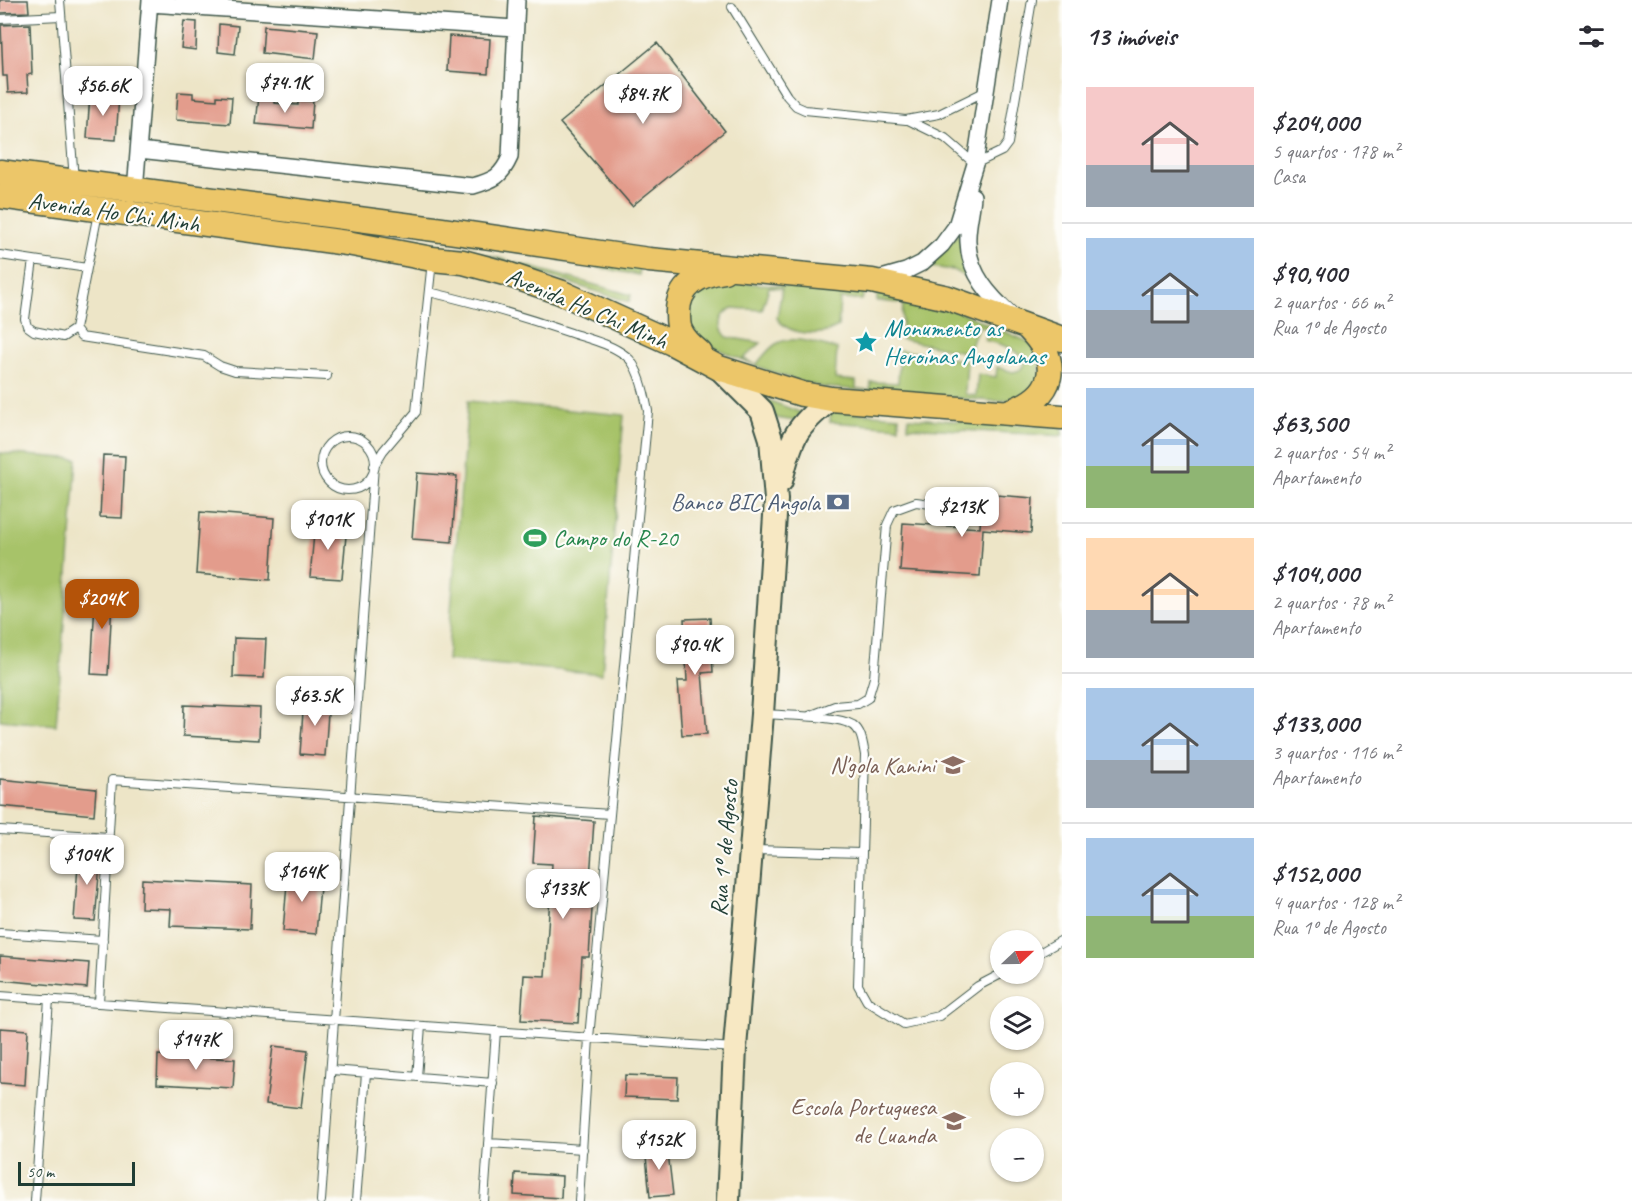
<!DOCTYPE html>
<html lang="pt">
<head>
<meta charset="utf-8">
<style>
	:root { --surface:#fff; --page:#f7f7f7; --text:#2b2b33; --muted:#7c7c81; --line:#e1e1e2; --accent:#b45309 }
	body { margin:0; font-family:Caveat,sans-serif; background:var(--page); color:var(--text); height:100vh; display:flex; flex-direction:column; font-size:22px; white-space:nowrap }
	* { box-sizing:border-box; margin:0 }
	p { font-size:20px; color:var(--muted) }
	.icon { flex:none; width:33px; height:33px; fill:none; stroke:currentColor; stroke-width:2; stroke-linecap:round; stroke-linejoin:round }
	.map { position:relative; flex:1; overflow:hidden }
	.side { display:flex; flex-direction:column; background:var(--surface); width:570px }
	.side>* { flex:none }
	.needle { width:39px; rotate:68deg }
	.buttons { position:absolute; left:990px; top:930px; display:grid; gap:12px }
	.buttons a { display:grid; place-items:center; width:54px; height:54px; border-radius:50%; background:var(--surface); box-shadow:0 2px 4px #0004; font-size:30px }
	.scale { position:absolute; left:18px; bottom:15px; width:117px; box-sizing:border-box; padding-left:6px; border:3px solid #1f3d34; border-top:0; font-size:16px; line-height:21px; white-space:nowrap; color:#1f3d34; -webkit-text-stroke:4px #fdfcf7; paint-order:stroke }
	.price { position:absolute; translate:-50% -51px; padding:0 14px; border-radius:12px; background:#fff; color:#222; font-size:20px; line-height:39px; filter:drop-shadow(0 2px 3px #0008) }
	.price::after { content:''; position:absolute; left:50%; top:36px; width:18px; height:14px; margin-left:-9px; background:inherit; clip-path:polygon(0 0,100% 0,50% 100%) }
	.price.on { background:var(--accent); color:#fff }
	ul { padding:0; list-style:none }
	li { display:flex; align-items:center; gap:18px; height:150px; padding:0 24px }
	li+li { border-top:2px solid var(--line) }
	li span { display:grid; place-items:center; flex:none; width:168px; height:120px; border-radius:0px; color:#555 }
	li>.icon { margin-inline-start:auto }
	span .icon { width:72px; height:72px; fill:#fffc; stroke-width:1 }
	li b { font-size:26px }
	h2 { display:flex; justify-content:space-between; align-items:center; height:72px; padding:0 24px; font-size:26px }
	main { display:flex; flex:1; min-height:0 }
	.map>svg:first-child { display:block }
	.green { fill:#a7c369; stroke:#63804e; stroke-width:1.5; fill-rule:evenodd }
	.building { fill:#e39c8c }
	.lines { fill:none; stroke-linecap:round; stroke-linejoin:round }
	.service-casing { stroke:#3e564a; stroke-width:10 }
	.minor-casing { stroke:#3e564a; stroke-width:18 }
	.secondary-casing { stroke:#3e564a; stroke-width:26 }
	.primary-casing { stroke:#3e564a; stroke-width:27 }
	.service { stroke:#fff; stroke-width:8 }
	.minor { stroke:#fff; stroke-width:15 }
	.secondary { stroke:#f7e8c3; stroke-width:22 }
	.primary { stroke:#ecc669; stroke-width:24 }
	.labels { text-anchor:middle; stroke-width:4.5; stroke-linejoin:round; paint-order:stroke }
	.street-label { font-size:24px; fill:#1f3d34; stroke:#fdfcf7 }
	.culture-label { font-size:24px; fill:#0d838f; stroke:#fdfcf7; text-anchor:start }
	.service-label { font-size:24px; fill:#4e5e75; stroke:#fdfcf7; text-anchor:end }
	.leisure-label { font-size:24px; fill:#27864d; stroke:#fdfcf7; text-anchor:start }
	.education-label { font-size:24px; fill:#785e54; stroke:#fdfcf7; text-anchor:end }
</style>
</head>
<body>
<main>
<div class="map">
<svg width="1062" height="1201" viewBox="0 0 1062 1201">
	<rect width="100%" height="100%" fill="#fdfcf7"/>
	<filter id="ink" filterUnits="userSpaceOnUse"><feTurbulence type="fractalNoise" baseFrequency=".0167" numOctaves="2"/><feDisplacementMap in="SourceGraphic" scale="12" xChannelSelector="R" yChannelSelector="G"/><feConvolveMatrix kernelMatrix="1 2 1 2 8 2 1 2 1" color-interpolation-filters="sRGB"/></filter>
	<filter id="wash" filterUnits="userSpaceOnUse"><feTurbulence type="fractalNoise" baseFrequency=".008" numOctaves="4" result="noise"/><feDisplacementMap in="SourceGraphic" scale="24" xChannelSelector="R" yChannelSelector="G"/><feGaussianBlur stdDeviation="1.35" result="paint"/><feColorMatrix in="noise" values="0 0 0 0 0 0 0 0 0 0 0 0 0 0 0 0 0 1.4 0 .05"/><feComposite in="paint" operator="in"/></filter>
	<g filter="url(#wash)">
		<rect width="100%" height="100%" fill="#ede5c7"/>
		<path class="green" d="M962,231L976,283L953,270L925,266Z
			M461,241L639,267V275Z
			M462,248L631,295L629,302Z
			M715,281L893,293L946,306L1031,343L1039,353L1041,384L1024,399L994,401L822,387C777,377 738,358 696,339C691,331 690,325 689,316C687,293 697,291 715,281ZM769,287L782,288L777,318C789,336 821,337 838,327L840,299L862,300L864,292L877,294V301L903,303L901,339L968,353C973,344 973,335 980,326L990,330L984,340C999,344 1019,347 1025,363L1020,370L1013,372L997,367L996,377L978,374L976,396L965,394L967,361L900,350L898,383L871,382L870,390L856,389V381L835,379L837,349C820,344 792,334 776,344C768,349 762,358 756,365L743,359L761,343L727,337C717,327 720,315 732,308L762,310Z
			M765,399L802,413L795,421L776,418Z
			M468,401L624,415L602,674L447,660Z
			M831,411L899,416V427L830,422Z
			M908,418L1062,427V436L908,427Z
			M0,453L77,459L56,725L0,720Z"/>
		<g id="blocks">
			<path class="building" d="M0,0H28L29,12L0,13Z
				M184,21L197,22L196,50L181,48Z
				M30,24L32,74L27,75L28,92L8,93L7,76H3L1,25Z
				M219,24L238,26L235,54L218,52Z
				M264,26L318,31L315,59L262,53Z
				M449,36L490,39L488,74L447,71Z
				M657,43L725,131L632,206L560,123Z
				M178,92L193,93V98L217,100V96L232,97L230,124L176,120Z
				M90,94L119,96L116,140L87,138Z
				M259,96L274,98V103L298,105V100L313,101L311,129L256,124Z
				M103,455L125,456L122,518L100,517Z
				M417,473L457,476L452,542L412,539Z
				M982,494L1033,498L1031,533L983,529L980,576L900,571L903,523L980,528Z
				M200,512L274,518L270,580L196,574Z
				M315,523L347,525L342,579L310,577Z
				M96,584L113,585L108,675L91,674Z
				M710,618L713,672L702,673L707,734L682,735L678,681H687L684,619Z
				M234,638L266,639L264,678L233,677Z
				M304,698L329,699L325,756L300,754Z
				M184,705L260,708L259,740L183,736Z
				M0,779L96,789L94,815L0,806Z
				M536,816L594,821L589,893H593L589,957H582L578,1023L521,1020L524,975L545,976L552,864L533,863Z
				M79,852L101,853L95,921L74,920Z
				M288,872L321,875L316,934L283,931Z
				M142,879L252,885L250,929L170,926L171,909L141,908Z
				M0,956L89,963L87,988L0,980Z
				M0,1028L28,1030L25,1085L0,1083Z
				M273,1046L308,1050L301,1108L266,1104Z
				M158,1055L235,1059L233,1088L157,1084Z
				M625,1075L678,1077L677,1099L624,1097Z
				M667,1144L673,1195L650,1197L645,1146Z
				M515,1173L562,1176L561,1198L514,1195Z"/>
		</g>
	</g>
	<g filter="url(#ink)">
		<use href="#blocks" fill-opacity="0" stroke="#3e564a" stroke-width="1.5"/>
		<g class="lines">
			<g class="service-casing">
				<path id="service" d="M60,0L74,180
					M732,7L787,96L796,106L805,110L906,120L939,114L986,91
					M0,19L61,16
					M908,120L945,138L975,164L1002,151L1008,143L1032,0
					M0,255L87,268L75,329L81,337L204,356L220,366L235,371L327,376
					M33,260L25,319L27,326L34,331L63,337L75,329
					M87,268L98,213
					M429,292C477,303 524,317 571,333C589,339 611,344 626,356C639,365 645,396 648,411L589,1038L579,1201
					M321 463a27 27 0 1 1 54 0a27 27 0 1 1-54 0Z
					M764,714C785,716 836,715 853,725C862,731 863,745 865,755L858,985L867,1001L904,1024L939,1016L978,986L1001,974
					M809,716L835,706L858,704L868,698L874,678L887,525L894,510L916,502L967,509
					M0,830L109,837
					M753,850L861,853
					M0,933L103,940
					M1034,956L1062,940
					M0,996L734,1048
					M99,1002L112,780L610,814
					M332,1070L493,1083
					M417,1077L421,1026
					M488,1143L583,1149
					M35,1201L49,999
					M321,1201L374,466L383,451L416,412L432,261
					M356,1201L366,1073
					M484,1201L496,1031"/>
			</g>
			<g class="minor-casing">
				<path id="minor" d="M150,4L515,28
					M139,150L473,186C494,180 501,177 510,157L517,0
					M135,191L150,0
					M973,196C972,212 967,227 968,242C969,274 990,296 1012,316
					M878,279L906,271L922,263L942,245L956,226L975,164L1000,0"/>
			</g>
			<g class="secondary-casing">
				<path id="secondary" d="M719,368L762,411L771,439L776,500L762,714L735,1048L728,1201
					M781,481C791,438 795,427 831,399"/>
			</g>
			<g class="primary-casing">
				<path id="primary" d="M0,172L435,229L649,260L872,281L948,298L1062,339
					M0,196L347,243L432,259L463,262L504,273L560,292L672,343L719,368L802,394L831,399L1062,417
					M700,353C693,347 685,341 681,332C678,327 678,320 678,314C677,286 699,274 724,271
					M1008,412C1056,396 1062,363 1029,329"/>
			</g>
			<use href="#service" class="service"/>
			<use href="#minor" class="minor"/>
			<use href="#secondary" class="secondary"/>
			<use href="#primary" class="primary"/>
		</g>
	</g>
	<defs>
		<g id="sight-bare" transform="scale(1.8)"><path d="M0-6L1.8-2.2L6-1.7L2.9 1.2L3.7 5.4L0 3.3L-3.7 5.4L-2.9 1.2L-6-1.7L-1.8-2.2Z" fill="#0f9aa8" stroke="#fdfcf7" stroke-width="2.5" paint-order="stroke"/></g>
		<g id="bank-bare" transform="scale(1.8)"><path d="M-6-4H6V4H-6ZM0-2.3a2.3 2.3 0 1 0 0 4.6a2.3 2.3 0 1 0 0-4.6Z" fill="#5c6f8a" stroke="#fdfcf7" stroke-width="2.5" paint-order="stroke"/></g>
		<g id="stadium-bare" transform="scale(1.8)"><path d="M0-5a6.5 5 0 1 0 0 10a6.5 5 0 1 0 0-10ZM-3.5-1.8h7v3.6h-7Z" fill="#2e9e5b" stroke="#fdfcf7" stroke-width="2.5" paint-order="stroke"/></g>
		<g id="university-bare" transform="scale(1.8)"><path d="M0-5L7-2L0 1L-7-2ZM-4 1L0 2.5L4 1V4Q0 6-4 4Z" fill="#8d6e63" stroke="#fdfcf7" stroke-width="2.5" paint-order="stroke"/></g>
		<g id="school-bare" transform="scale(1.8)"><path d="M0-5L7-2L0 1L-7-2ZM-4 1L0 2.5L4 1V4Q0 6-4 4Z" fill="#8d6e63" stroke="#fdfcf7" stroke-width="2.5" paint-order="stroke"/></g>
	</defs>
	<g fill-rule="evenodd">
		<use href="#sight-bare" x="866" y="342"/>
		<use href="#bank-bare" x="838" y="502"/>
		<use href="#stadium-bare" x="535" y="538"/>
		<use href="#university-bare" x="953" y="765"/>
		<use href="#school-bare" x="954" y="1121"/>
	</g>
	<g class="labels">
		<g class="street-label">
			<text transform="translate(114 212) rotate(8)" y="8">Avenida Ho Chi Minh</text>
			<text transform="translate(587 308) rotate(23)" y="8">Avenida Ho Chi Minh</text>
			<text transform="translate(724 848) rotate(-85)" y="8">Rua 1º de Agosto</text>
		</g>
		<g class="culture-label">
			<text x="884" y="336">Monumento as<tspan x="884" dy="28">Heroínas Angolanas</tspan></text>
		</g>
		<g class="service-label">
			<text x="820" y="510">Banco BIC Angola</text>
		</g>
		<g class="leisure-label">
			<text x="553" y="546">Campo do R-20</text>
		</g>
		<g class="education-label">
			<text x="935" y="773">N'gola Kanini</text>
			<text x="936" y="1115">Escola Portuguesa<tspan x="936" dy="28">de Luanda</tspan></text>
		</g>
	</g>
</svg>
<div class="buttons">
<a><svg class="needle" viewBox="-14 -14 28 28"><path d="M0-13l5 13h-10z" fill="#e53935"/><path d="M0 13l5-13h-10z" fill="#7c7c81"/></svg></a>
<a><svg class="icon" aria-label="layers" viewBox="0 0 24 24"><path d="M12 4l9 5-9 5-9-5zM3 14l9 5 9-5"/></svg></a>
<a>+</a>
<a>−</a>
</div>
<div class="scale">50 m</div>
<b class="price" style="left:285px;top:114px">$74.1K</b>
<b class="price" style="left:103px;top:117px">$56.6K</b>
<b class="price" style="left:643px;top:125px">$84.7K</b>
<b class="price" style="left:962px;top:538px">$213K</b>
<b class="price" style="left:328px;top:551px">$101K</b>
<b class="price on" style="left:102px;top:630px">$204K</b>
<b class="price" style="left:695px;top:676px">$90.4K</b>
<b class="price" style="left:315px;top:727px">$63.5K</b>
<b class="price" style="left:87px;top:886px">$104K</b>
<b class="price" style="left:302px;top:903px">$164K</b>
<b class="price" style="left:563px;top:920px">$133K</b>
<b class="price" style="left:196px;top:1071px">$147K</b>
<b class="price" style="left:659px;top:1171px">$152K</b>
</div>
<section class="side">
<h2>13 imóveis<svg class="icon" aria-label="filters" viewBox="0 0 24 24"><path d="M4 7h16M4 17h16"/><circle cx="9" cy="7" r="2"/><circle cx="15" cy="17" r="2"/></svg></h2>
<ul>
<li><span style="background:linear-gradient(#f6c9c9 65%,#9aa5b1 0)"><svg class="icon" aria-label="home" viewBox="0 0 24 24"><path d="M3 11l9-7 9 7M6 9v11h12V9"/></svg></span><div><b>$204,000</b><p>5 quartos · 178 m²</p><p>Casa</p></div></li>
<li><span style="background:linear-gradient(#a9c7e8 60%,#9aa5b1 0)"><svg class="icon" aria-label="home" viewBox="0 0 24 24"><path d="M3 11l9-7 9 7M6 9v11h12V9"/></svg></span><div><b>$90,400</b><p>2 quartos · 66 m²</p><p>Rua 1º de Agosto</p></div></li>
<li><span style="background:linear-gradient(#a9c7e8 65%,#8fb573 0)"><svg class="icon" aria-label="home" viewBox="0 0 24 24"><path d="M3 11l9-7 9 7M6 9v11h12V9"/></svg></span><div><b>$63,500</b><p>2 quartos · 54 m²</p><p>Apartamento</p></div></li>
<li><span style="background:linear-gradient(#ffd9b3 60%,#9aa5b1 0)"><svg class="icon" aria-label="home" viewBox="0 0 24 24"><path d="M3 11l9-7 9 7M6 9v11h12V9"/></svg></span><div><b>$104,000</b><p>2 quartos · 78 m²</p><p>Apartamento</p></div></li>
<li><span style="background:linear-gradient(#a9c7e8 60%,#9aa5b1 0)"><svg class="icon" aria-label="home" viewBox="0 0 24 24"><path d="M3 11l9-7 9 7M6 9v11h12V9"/></svg></span><div><b>$133,000</b><p>3 quartos · 116 m²</p><p>Apartamento</p></div></li>
<li><span style="background:linear-gradient(#a9c7e8 65%,#8fb573 0)"><svg class="icon" aria-label="home" viewBox="0 0 24 24"><path d="M3 11l9-7 9 7M6 9v11h12V9"/></svg></span><div><b>$152,000</b><p>4 quartos · 128 m²</p><p>Rua 1º de Agosto</p></div></li>
</ul>
</section>
</main>
</body>
</html>
